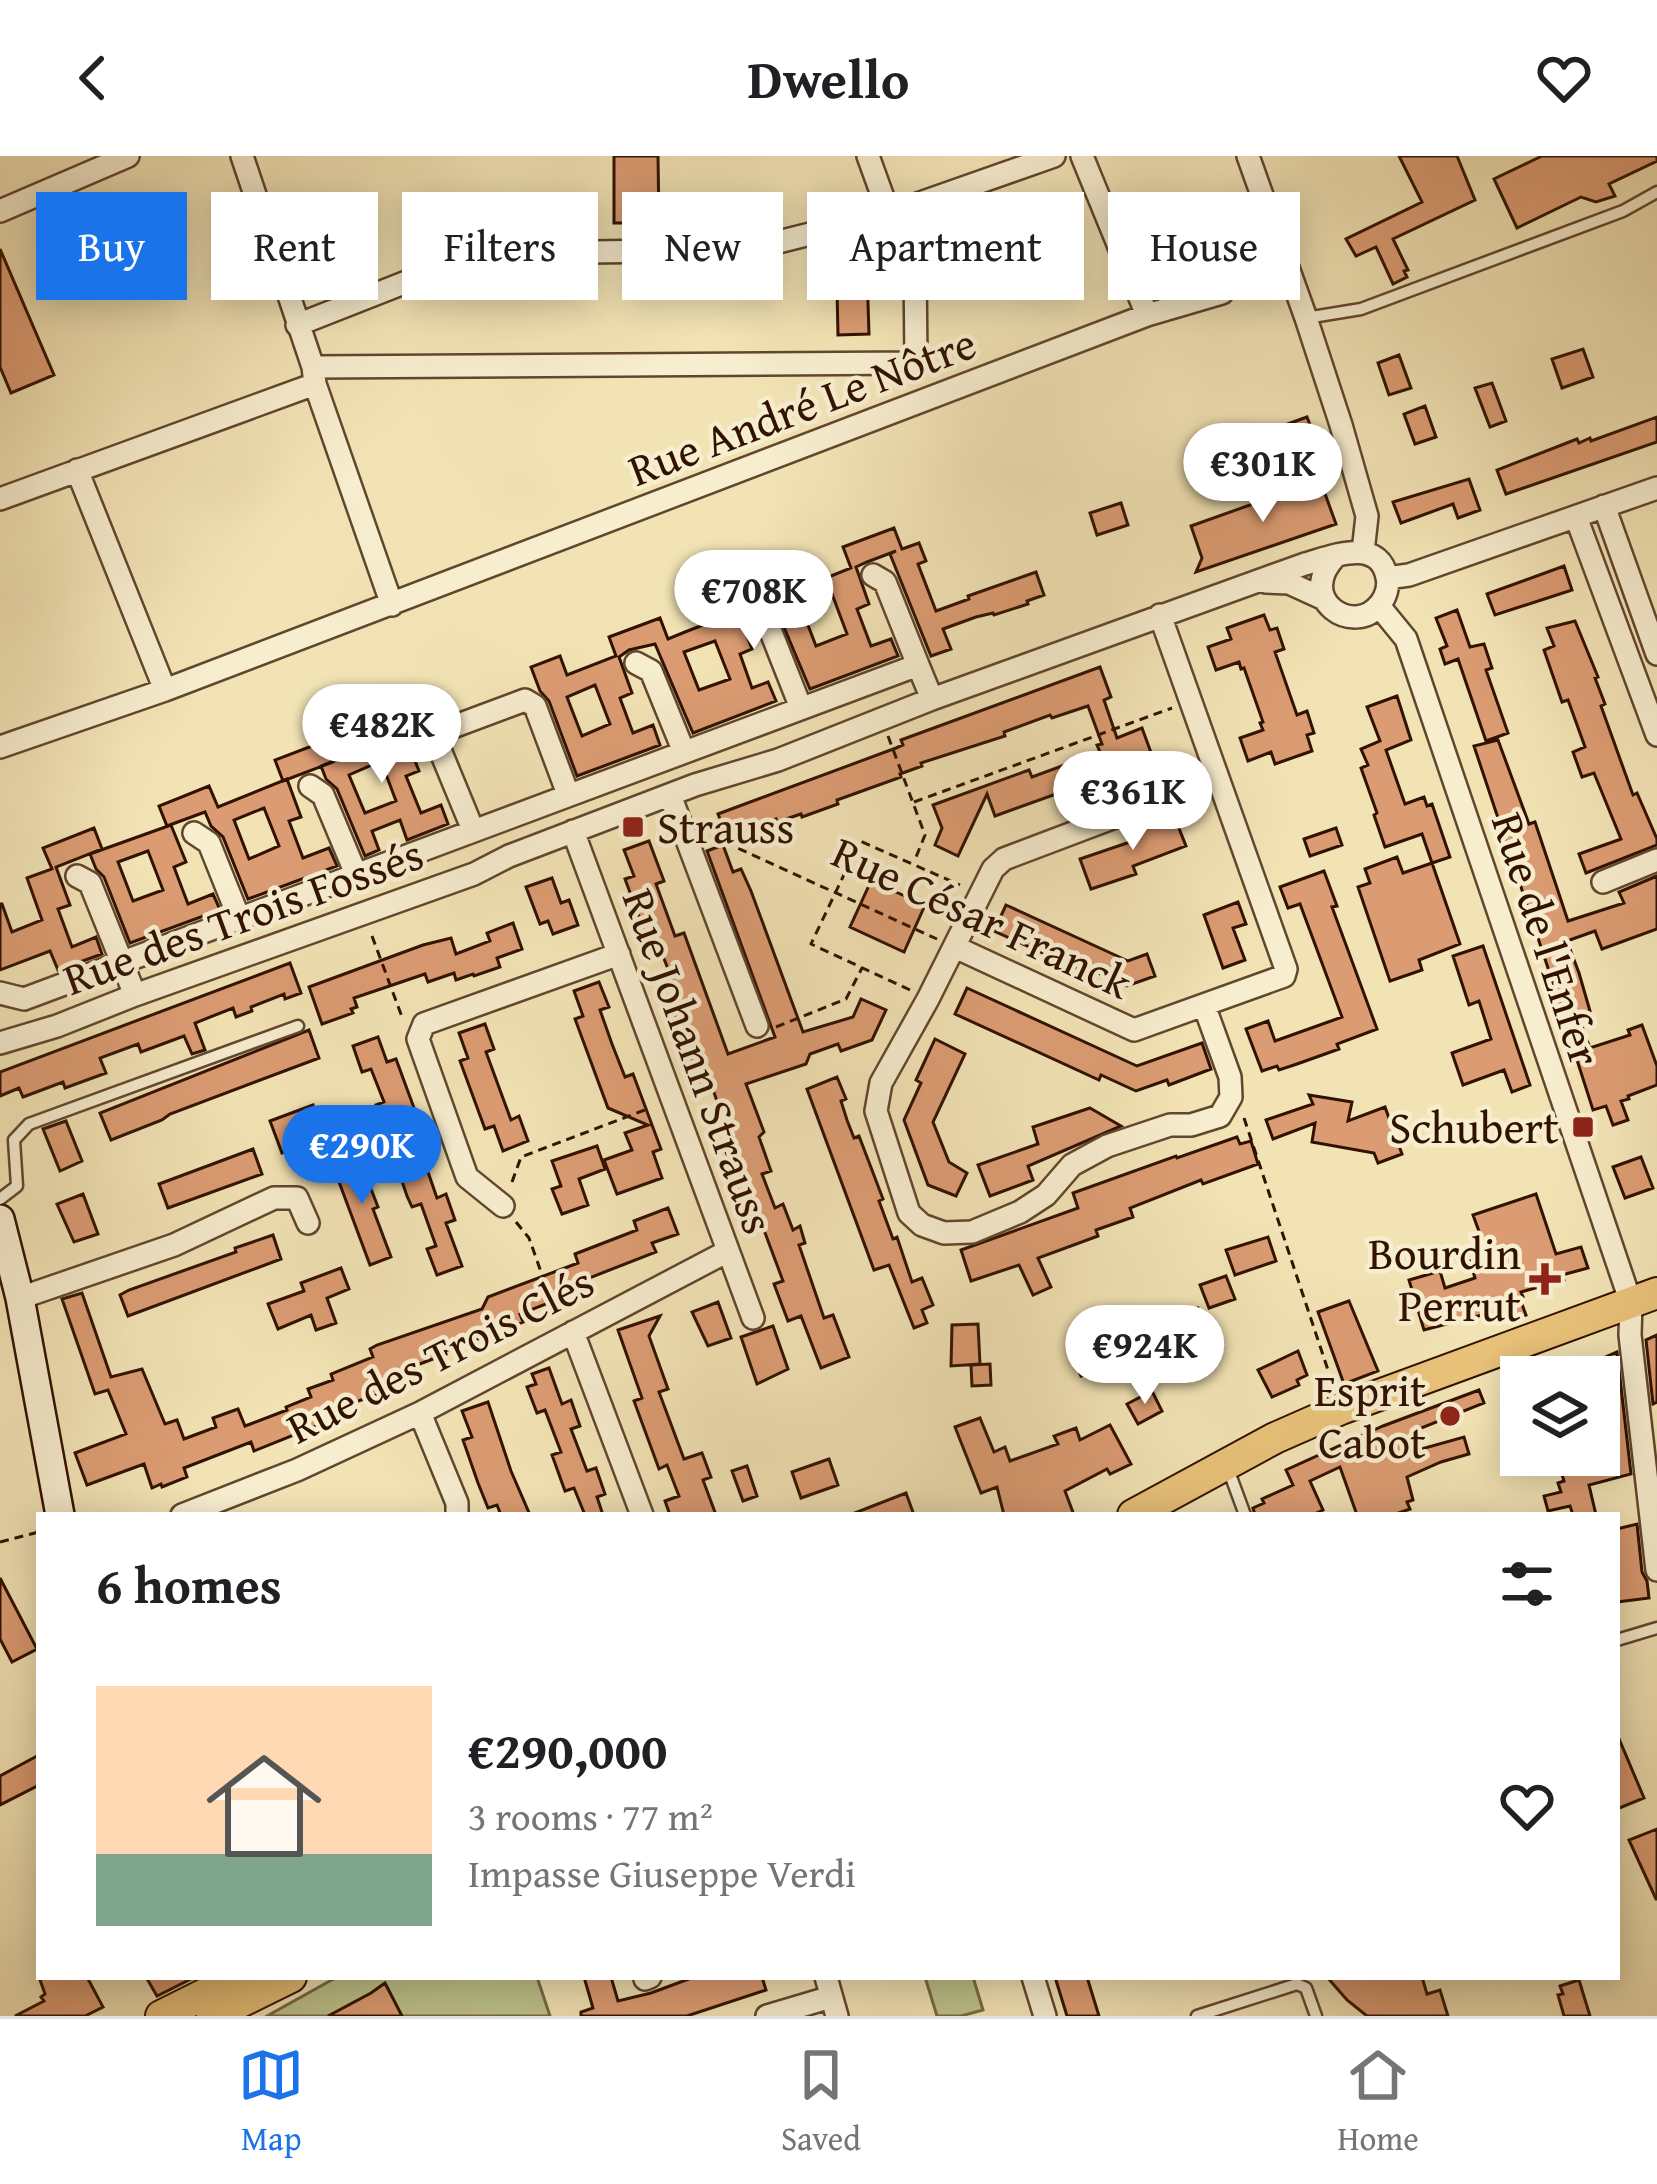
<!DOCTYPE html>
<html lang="en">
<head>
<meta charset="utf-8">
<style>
	:root { --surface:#fff; --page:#f6f6f6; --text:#202124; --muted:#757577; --line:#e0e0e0; --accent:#1a73e8 }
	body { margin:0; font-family:"Gentium Book Plus",serif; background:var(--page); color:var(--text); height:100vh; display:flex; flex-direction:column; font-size:45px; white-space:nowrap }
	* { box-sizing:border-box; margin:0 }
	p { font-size:39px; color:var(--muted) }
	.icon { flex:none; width:66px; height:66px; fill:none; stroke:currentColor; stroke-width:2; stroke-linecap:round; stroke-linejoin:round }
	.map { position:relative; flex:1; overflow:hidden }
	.sheet { position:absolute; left:36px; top:1356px; width:1584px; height:468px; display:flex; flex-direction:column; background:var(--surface); border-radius:0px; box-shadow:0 6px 30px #0003 }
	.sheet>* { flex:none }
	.guide { position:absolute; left:36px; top:36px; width:1587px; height:108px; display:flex; gap:24px }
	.controls { position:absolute; left:1500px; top:1200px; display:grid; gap:24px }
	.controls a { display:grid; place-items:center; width:120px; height:120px; border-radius:0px; background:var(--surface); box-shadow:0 6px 30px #0003; font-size:60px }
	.price { position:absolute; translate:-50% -102px; padding:0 27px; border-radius:42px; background:#fff; color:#222; font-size:39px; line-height:78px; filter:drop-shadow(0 3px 6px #0008) }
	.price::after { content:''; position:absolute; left:50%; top:72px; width:36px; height:27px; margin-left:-18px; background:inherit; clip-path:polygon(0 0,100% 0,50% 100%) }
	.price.active { background:var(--accent); color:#fff }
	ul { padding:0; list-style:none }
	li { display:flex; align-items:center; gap:36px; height:300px; padding:0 60px }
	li+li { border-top:3px solid var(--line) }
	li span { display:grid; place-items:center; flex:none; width:336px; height:240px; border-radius:0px; color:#555 }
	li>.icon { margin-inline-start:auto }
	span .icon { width:144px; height:144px; fill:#fffc; stroke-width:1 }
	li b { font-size:51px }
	h2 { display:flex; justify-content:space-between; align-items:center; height:144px; padding:0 60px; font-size:51px }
	.pill { padding:0 42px; border-radius:0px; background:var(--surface); box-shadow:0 6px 30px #0003; font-size:42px; line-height:108px }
	.pill.active { background:var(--accent); color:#fff }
	header { display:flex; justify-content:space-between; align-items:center; height:156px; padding:0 60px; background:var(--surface); font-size:54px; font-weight:700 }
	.tab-bar { display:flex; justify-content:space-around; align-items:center; height:168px; border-top:3px solid var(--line); background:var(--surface); font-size:33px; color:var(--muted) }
	.tab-bar a { display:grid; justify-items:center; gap:6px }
	.tab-bar .active { color:var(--accent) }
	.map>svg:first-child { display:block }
	.green { fill:#bdc38c; stroke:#776a46; stroke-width:3 }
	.building { fill:#dc9c73; stroke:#311201; stroke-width:3; fill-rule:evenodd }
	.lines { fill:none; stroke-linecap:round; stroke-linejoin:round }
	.lane-casing { stroke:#61462e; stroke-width:15 }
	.street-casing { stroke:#61462e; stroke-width:26 }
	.secondary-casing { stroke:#311201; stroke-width:32 }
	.primary-casing { stroke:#311201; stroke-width:34 }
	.path { stroke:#311201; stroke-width:3; stroke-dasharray:9 6; stroke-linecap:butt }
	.lane { stroke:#f7edcf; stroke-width:10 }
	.street { stroke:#f7edcf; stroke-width:21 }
	.secondary { stroke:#f7edcf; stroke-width:27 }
	.primary { stroke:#e9c27a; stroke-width:30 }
	.poi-dot { fill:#8f2418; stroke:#f7edcf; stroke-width:4.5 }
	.labels { text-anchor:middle; stroke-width:9; stroke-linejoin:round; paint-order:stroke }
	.street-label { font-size:45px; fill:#311201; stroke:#f7edcf }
	.poi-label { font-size:45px; fill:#311201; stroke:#f7edcf; text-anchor:end }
</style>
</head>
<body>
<header><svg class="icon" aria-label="back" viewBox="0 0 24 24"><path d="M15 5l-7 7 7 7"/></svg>Dwello<svg class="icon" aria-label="heart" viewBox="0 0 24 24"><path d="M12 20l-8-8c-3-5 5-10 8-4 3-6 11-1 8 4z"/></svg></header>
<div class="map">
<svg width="1657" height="1860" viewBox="0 0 1657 1860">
	<rect width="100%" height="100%" fill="#f2e3b5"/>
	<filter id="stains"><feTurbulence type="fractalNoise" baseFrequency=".00167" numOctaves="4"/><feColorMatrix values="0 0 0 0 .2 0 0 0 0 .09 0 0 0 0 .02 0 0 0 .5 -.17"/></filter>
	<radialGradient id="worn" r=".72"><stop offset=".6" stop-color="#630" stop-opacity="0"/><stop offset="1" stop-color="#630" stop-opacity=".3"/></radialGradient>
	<path class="green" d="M337,1821H537L550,1860H267Z
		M925,1821H973L983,1854L961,1860H937Z"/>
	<path class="building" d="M614,0H658L659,67H614Z
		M1399,0H1457L1475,44L1393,83L1408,114L1404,115L1407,121L1393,128L1376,91L1356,100L1346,83L1422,46Z
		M1542,0H1657V5L1609,28L1615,40L1596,46L1581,41L1517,72L1494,23Z
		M866,83L869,178L838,179L836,87Z
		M0,93L54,219L11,237L0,211Z
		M1583,193L1593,221L1562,232L1552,203Z
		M1399,199L1411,232L1389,239L1378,207Z
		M1492,227L1506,265L1490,271L1475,232Z
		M1425,250L1436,281L1415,288L1404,258Z
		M1307,261L1319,292L1275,308L1269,291L1276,289L1271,274Z
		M1657,261V286L1506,338L1497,314L1577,283L1579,287L1590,282L1591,285Z
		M1469,323L1480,354L1458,362L1453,348L1401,367L1393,346Z
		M1320,324L1336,368L1196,416L1202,402L1191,370Z
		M1121,347L1128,369L1097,379L1090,357Z
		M894,372L902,393L919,387L926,405L918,408L936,455L969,443L968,440L1036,416L1044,439L1027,445L1028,448L994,459L993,457L976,461L943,473L951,493L931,500L890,398L896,395L867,406L856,411L869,448L857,453L871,490L891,483L898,500L810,533L772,443L738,456L752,493L740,498L752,532L768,526L776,545L693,577L655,488L629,494L619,501L632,537L620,542L633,577L653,569L660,589L577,620L549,545L540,535L531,511L560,500L567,519L616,500L609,481L660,462L668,483L685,476L734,457L726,436L777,417L785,438L826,422L851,412L843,391ZM832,438L847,478L816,490L801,451ZM715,485L730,523L699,534L684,496ZM595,529L610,568L582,580L567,541Z
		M1564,410L1572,434L1495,459L1487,438Z
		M1457,454L1470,491L1484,488L1492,512L1486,514L1508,577L1486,585L1458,503L1445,508L1440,493L1447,490L1436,462Z
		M1264,459L1270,474L1277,472L1284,493L1275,496L1297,559L1307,555L1314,577L1307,579L1312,595L1275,608L1271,596L1248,605L1240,582L1263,574L1260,567L1263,566L1244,512L1241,513L1239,506L1216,514L1208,491L1231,483L1227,472Z
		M1575,465L1598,521L1595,522L1605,548L1601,550L1633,639L1637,637L1657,683V689L1586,717L1579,698L1621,683L1594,617L1582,621L1573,596L1585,591L1568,544L1562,546L1544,494L1554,490L1547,472Z
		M1100,511L1111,541L1104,544L1117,582L1142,572L1153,602L1101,621L1104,629L1059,645L1056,638L995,660L987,638L958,700L935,689L942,672L933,649L1029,614L1032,621L1100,596L1097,589L1102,588L1088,550L1052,562L1050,559L1004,576L1005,580L921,607L922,610L900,618L901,621L837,644L838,648L802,661L801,658L777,666L776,663L727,681L718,658L896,592L903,589L901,584Z
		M1397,540L1411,584L1386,594L1405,648L1424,641L1427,650L1432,648L1450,701L1432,707L1422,678L1385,691L1374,659L1377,657L1361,612L1368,609L1361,593L1380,585L1367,551Z
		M396,557L419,615L406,620L421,657L441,649L448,668L407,684L400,664L372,675L379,694L365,700L337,633L326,623L321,610L372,590L367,568ZM381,605L396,645L365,657L349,619Z
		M1498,584L1529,668L1535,666L1568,765L1624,747L1619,736L1657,720V773L1602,793L1595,775L1567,785L1579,817L1590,855L1565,863L1474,590Z
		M325,585L333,606L283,625L275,604Z
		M287,623L301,661L289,665L303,702L329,692L337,710L248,743L223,681L211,670L205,656L167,670L159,650L209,630L218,651ZM264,652L279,690L249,703L234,664Z
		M1174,660L1186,690L1133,710L1136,718L1091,733L1080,703L1133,685L1130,676Z
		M171,669L186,706L174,711L188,748L213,738L220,754L130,787L104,721L96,713L90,698ZM148,695L163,734L133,745L118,706Z
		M94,672L102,693L56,711L70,749L58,753L72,791L96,781L102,798L58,814L50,795L0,814V748H2L12,776L42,764L27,722L52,713L43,692Z
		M1336,672L1342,689L1310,700L1304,683Z
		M649,685L664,725L656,728L675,780L684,777L728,898L775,881L707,695L723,689L733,716L741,713L751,735L803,876L853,861L861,843L886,854L872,884L841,895L838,888L810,898L806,908L746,928L764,976L759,981L771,1015L762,1018L775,1052L783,1048L793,1074L800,1070L805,1087L799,1089L824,1162L833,1159L849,1201L821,1212L801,1160L788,1165L774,1128L783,1125L758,1058L750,1061L740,1036L725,993L733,990L718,948L709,922L700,926L675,858L684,855L658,787L650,790L625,723L634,720L624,694Z
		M1397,701L1403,717L1432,707L1460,788L1419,804L1422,814L1390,825L1358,731L1370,727L1365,713Z
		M1324,715L1337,750L1332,751L1377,873L1337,888L1339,893L1297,908L1279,914L1277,910L1262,915L1246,873L1268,865L1275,885L1342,861L1300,748L1288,752L1280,731Z
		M552,722L561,747L569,744L578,769L553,778L548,765L540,768L526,731Z
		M871,725L925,749L904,796L850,771Z
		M1238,746L1246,768L1233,772L1245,804L1223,812L1204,759Z
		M1006,749L1128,805L1147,798L1155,820L1127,830L1089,813L1087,817L994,775Z
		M513,767L522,793L497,802L500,811L474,820L473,818L456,824L454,817L428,826L425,818L354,842L357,851L351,853L353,857L322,868L309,831L423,789L451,782L456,798L490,785L487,777Z
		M1483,790L1530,929L1512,936L1504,914L1463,929L1452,897L1491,883L1479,845L1469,849L1453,800Z
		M290,807L301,837L285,843L284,838L251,851L252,855L236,861L233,852L195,867L205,894L192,898L184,880L141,896L138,888L100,902L106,917L65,932L63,926L23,941L19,932L0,940V916Z
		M599,826L609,851L600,854L612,888L625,921L633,918L661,993L653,996L662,1022L617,1038L604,1004L632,994L625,977L648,969L608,952L575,863L583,860L574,835Z
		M967,832L1137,910L1202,887L1211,913L1169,929L1167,924L1136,935L1101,919L1099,924L955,858Z
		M485,868L494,893L486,896L511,964L519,960L528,985L503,995L494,970L485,973L460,905L468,902L459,877Z
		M1642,869L1657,910V929L1628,940L1629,943L1621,945L1628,964L1613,969L1606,950L1593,954L1568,876L1582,871L1590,892L1630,879L1628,874Z
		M309,874L319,902L170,958L162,964L111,984L100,957Z
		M378,881L387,906L396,903L421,971L412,974L428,1016L437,1042L446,1038L455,1064L446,1067L462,1110L437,1119L427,1093L436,1090L421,1048L412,1051L407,1040L376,949L384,946L371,913L362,916L353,890Z
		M935,883L965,898L933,966L949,1006L967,1017L956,1040L928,1029L904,964L921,927L916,924Z
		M837,921L846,943L841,945L847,964L854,982L859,980L883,1043L879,1045L893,1083L897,1081L912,1126L922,1122L933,1149L922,1154L927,1167L914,1172L889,1109L874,1114L807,933Z
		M1309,939L1352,946L1348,965L1385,951L1402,998L1378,1007L1374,997L1312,986L1315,967L1273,983L1266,964L1313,948Z
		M313,949L322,974L295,984L298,991L282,997L270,965Z
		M1090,952L1121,970L1028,1010L1033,1024L990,1040L978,1009L1038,988L1033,971Z
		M66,965L82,1005L60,1015L43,973Z
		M1237,981L1240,988L1251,985L1258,1008L1203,1028L1201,1024L1130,1052L1133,1061L1096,1074L1098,1080L1038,1102L1051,1131L1033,1139L1019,1109L971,1125L961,1094L1078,1052L1073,1037L1176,1000L1177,1002Z
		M597,990L605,1013L579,1023L588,1049L562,1058L552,1033L561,1030L552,1005Z
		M253,993L262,1018L168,1052L159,1028Z
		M357,997L378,1051L373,1053L391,1101L370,1109L332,1007Z
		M1641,1001L1653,1032L1625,1042L1613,1011Z
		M83,1038L98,1078L74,1086L57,1048Z
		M1536,1038L1556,1098L1581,1091L1588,1112L1562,1119L1564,1124L1521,1136L1523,1141L1520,1143L1526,1159L1509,1165L1505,1153L1424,1174L1409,1124L1440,1115L1445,1132L1475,1122L1470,1105L1488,1100L1473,1059Z
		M668,1052L678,1078L652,1087L656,1096L584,1124L587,1132L520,1158L523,1166L445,1195L446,1198L417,1209L418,1212L407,1216L408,1218L383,1228L386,1236L318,1258L321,1268L254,1295L251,1286L184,1312L187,1321L162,1331L161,1328L152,1332L144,1308L87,1329L75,1297L126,1278L108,1234L95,1238L62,1143L82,1137L111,1221L142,1213L165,1268L177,1264L184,1283L216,1271L213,1262L238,1253L245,1270L287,1254L286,1251L311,1241L308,1233L333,1224L331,1218L373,1201L370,1193L377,1189L482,1153L488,1141L578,1107L575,1098L637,1074L634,1065Z
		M273,1079L281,1103L128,1160L120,1139L129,1134L236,1096L235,1092Z
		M1268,1081L1276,1105L1235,1119L1226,1094Z
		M341,1112L349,1133L327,1142L336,1167L316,1174L311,1159L278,1173L268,1148L304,1135L301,1127Z
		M1226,1120L1235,1143L1209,1152L1200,1129Z
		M1349,1145L1378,1215L1344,1228L1318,1156Z
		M718,1146L731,1182L708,1190L692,1156Z
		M1198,1152L1208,1177L1162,1195L1170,1214L1151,1221L1143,1201L1161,1194L1152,1169Z
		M660,1160L649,1180L668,1233L659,1236L684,1303L702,1297L711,1321L703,1324L716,1359H670L665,1345L679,1340L667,1309L659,1313L634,1245L642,1242L618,1174Z
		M978,1168L980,1208L951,1210L952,1169Z
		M773,1170L788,1213L757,1228L741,1181Z
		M1657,1179V1246L1653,1248L1646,1184Z
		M1298,1195L1307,1219L1297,1224L1299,1229L1272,1241L1258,1214Z
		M1091,1196L1098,1214L1081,1220L1074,1202Z
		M1617,1196L1631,1318L1589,1329L1596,1359H1573L1570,1350L1548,1355L1544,1340L1561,1336L1558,1327L1564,1325L1559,1309L1583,1299H1599V1279L1607,1276L1599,1245V1221H1560Z
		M990,1208L991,1229L972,1230L971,1209Z
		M549,1212L562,1248L571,1244L580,1270L571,1273L587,1315L596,1312L605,1338L597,1341L603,1359H585L574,1332L565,1335L552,1299L561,1296L545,1254L537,1257L527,1231L536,1228L532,1218Z
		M1479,1234L1484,1247L1411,1276L1418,1294L1464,1281L1469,1298L1441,1306L1407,1321L1413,1344L1407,1346L1410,1353L1393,1359H1357L1340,1311L1310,1325L1323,1354L1312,1359H1255L1253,1352L1264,1347L1262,1343L1293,1329L1286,1314L1383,1270Z
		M1152,1235L1162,1255L1138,1268L1127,1248Z
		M488,1246L511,1315L530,1359H501L497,1349L488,1352L478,1327L463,1284L472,1281L462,1255Z
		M980,1262L994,1296L1005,1291L1010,1305L1058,1288L1054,1280L1076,1272L1080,1284L1110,1269L1131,1308L1110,1318L1107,1313L1065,1335L1074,1359H1004L997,1331L981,1337L955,1271Z
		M829,1303L838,1329L801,1342L792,1316Z
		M747,1310L757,1340L743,1345L732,1315Z
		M906,1337L914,1359H852V1358Z
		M1637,1368L1642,1416L1647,1425L1649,1442L1617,1446V1373Z
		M0,1422L37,1493L12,1506L0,1483Z
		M1617,1578L1644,1642L1617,1653Z
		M39,1599V1629L0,1649V1620Z
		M1657,1673V1743H1656L1629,1684Z
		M39,1821H87L103,1851L85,1860H15L44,1845L41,1841L45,1838Z
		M146,1821H195L157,1840Z
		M584,1821H611L618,1845L651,1837L694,1821H762L766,1834L687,1860H581V1856L593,1852Z
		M1055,1821H1087L1099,1860H1067Z
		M1327,1821H1422L1427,1838L1440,1834L1448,1860H1367L1347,1844Z
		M1579,1824L1590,1860H1564L1558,1839L1563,1838L1560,1830Z
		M385,1827L402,1860H328L371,1837Z"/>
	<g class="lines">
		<g class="lane-casing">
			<path id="lane" d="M1306,162L1361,153L1623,55L1657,36
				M0,1043L17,1030L14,984L29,968L298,870
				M1227,1310L1245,1359
				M1617,1484L1657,1472
				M1197,1860L1297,1828L1306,1832L1316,1860"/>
		</g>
		<g class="street-casing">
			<path id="street" d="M242,0L313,211L315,228L392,449
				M1248,0L1306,162L1341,269L1367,360L1363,396
				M0,55L128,0
				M1147,159L1222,137
				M297,169L414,123L488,101L587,96L747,94L889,58L1054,0
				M313,211L916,207L915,106L889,58L868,0
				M77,314L165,534
				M0,343L315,228
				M1604,350L1657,498
				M1576,361L1657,579
				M873,419L885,426L918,509
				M1387,422L1409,419L1657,332
				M1265,426L1289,427L1324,443
				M1379,450L1406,483L1631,1147L1630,1179L1657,1414
				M757,465L769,471L801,552
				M636,507L651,515L684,596
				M0,591L165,534L1147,159L1082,0
				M310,630L323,639L356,718
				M670,639L757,870
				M473,674L438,589L442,575L525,544L535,550L568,638
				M573,675L753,1162
				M194,677L209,687L239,762
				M77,720L90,727L135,839
				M1603,726L1657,704
				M955,791L1134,874L1284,820L1286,813L1160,459
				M0,837L24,843L918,509L932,543
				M1204,849L1230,921L1231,941L1220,960L1191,969H1170L1107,990L1072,1009L1046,1039L1020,1056L972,1076L944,1077L922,1069L909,1057L876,955L881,927L928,843L993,713L1004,703L1218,622
				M0,887L57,870L135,839L474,718L509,700L695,629L778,604L932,543L1305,408C1331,401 1378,380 1387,421C1389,430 1386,441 1380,448C1354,482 1294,443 1336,400
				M503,1050L467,1021L418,883L424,868L619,798
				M20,1142L174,1089L274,1042H297L308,1067
				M573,1176L642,1359
				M420,1257L457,1347V1359
				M182,1359L297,1314L420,1257L728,1095
				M826,1821L837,1860
				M1033,1821L1045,1860
				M645,1823L650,1821
				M767,1860L831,1841"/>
		</g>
		<g class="secondary-casing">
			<path id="secondary" d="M0,1063L20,1142L60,1359"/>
		</g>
		<g class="primary-casing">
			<path id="primary" d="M1133,1359L1275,1282L1341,1253L1657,1137
				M161,1860L239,1821
				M212,1860L291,1821"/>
		</g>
		<path class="path" d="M888,580L925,679L914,706
			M914,646L1172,552
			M711,680L937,783
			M372,780L402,861
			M910,834L811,788L860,685L960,729
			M776,871L846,843L862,812
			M1244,962L1332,1226
			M512,1026L521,1001L650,952
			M516,1066L529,1082L557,1161
			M0,1386L39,1376"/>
		<use href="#lane" class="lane"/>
		<use href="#street" class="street"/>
		<use href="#secondary" class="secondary"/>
		<use href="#primary" class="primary"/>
	</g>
	<g class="poi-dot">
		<rect x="621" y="659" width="24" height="24" rx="6"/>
		<rect x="1571" y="959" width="24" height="24" rx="6"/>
		<path d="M1539 1105h12v12h12v12h-12v12h-12v-12h-12v-12h12z"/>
		<circle cx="1450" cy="1260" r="12"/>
	</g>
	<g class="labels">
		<g class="street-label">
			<text transform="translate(802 250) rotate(-21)" y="16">Rue André Le Nôtre</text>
			<text transform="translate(243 760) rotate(-20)" y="16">Rue des Trois Fossés</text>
			<text transform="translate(982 761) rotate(25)" y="16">Rue César Franck</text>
			<text transform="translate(1547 783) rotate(72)" y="16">Rue de l'Enfer</text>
			<text transform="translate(699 905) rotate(70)" y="16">Rue Johann Strauss</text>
			<text transform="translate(440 1198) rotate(-27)" y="16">Rue des Trois Clés</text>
		</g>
		<g class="poi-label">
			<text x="657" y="687" text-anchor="start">Strauss</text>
			<text x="1559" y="987">Schubert</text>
			<text x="1521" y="1113">Bourdin<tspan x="1521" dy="52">Perrut</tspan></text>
			<text x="1426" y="1250">Esprit<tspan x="1426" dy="52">Cabot</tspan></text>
		</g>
	</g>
	<rect width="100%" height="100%" filter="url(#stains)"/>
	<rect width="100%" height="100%" fill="url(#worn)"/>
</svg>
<div class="controls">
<a><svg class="icon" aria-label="layers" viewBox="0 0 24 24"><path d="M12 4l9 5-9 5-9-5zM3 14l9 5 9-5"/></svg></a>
</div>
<b class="price" style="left:1263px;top:369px">€301K</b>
<b class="price" style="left:754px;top:496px">€708K</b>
<b class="price" style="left:382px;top:630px">€482K</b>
<b class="price" style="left:1133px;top:697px">€361K</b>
<b class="price active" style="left:362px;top:1051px">€290K</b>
<b class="price" style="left:1145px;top:1251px">€924K</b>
<div class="guide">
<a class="pill active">Buy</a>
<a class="pill">Rent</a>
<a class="pill">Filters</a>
<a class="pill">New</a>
<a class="pill">Apartment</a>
<a class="pill">House</a>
</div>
<section class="sheet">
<h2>6 homes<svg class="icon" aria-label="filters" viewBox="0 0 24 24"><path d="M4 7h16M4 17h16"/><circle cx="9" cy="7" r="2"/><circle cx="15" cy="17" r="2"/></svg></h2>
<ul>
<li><span style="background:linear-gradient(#ffd9b3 70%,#7fa58c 0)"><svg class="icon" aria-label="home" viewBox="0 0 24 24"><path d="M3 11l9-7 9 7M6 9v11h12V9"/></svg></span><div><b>€290,000</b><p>3 rooms · 77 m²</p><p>Impasse Giuseppe Verdi</p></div><svg class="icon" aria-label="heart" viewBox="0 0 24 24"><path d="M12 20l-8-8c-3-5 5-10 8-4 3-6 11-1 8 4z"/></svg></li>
</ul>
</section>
</div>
<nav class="tab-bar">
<a class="active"><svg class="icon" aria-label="map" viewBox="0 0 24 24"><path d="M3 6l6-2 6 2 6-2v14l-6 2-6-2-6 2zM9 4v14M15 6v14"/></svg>Map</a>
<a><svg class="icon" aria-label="saved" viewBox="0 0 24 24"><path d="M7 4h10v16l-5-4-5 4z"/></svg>Saved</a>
<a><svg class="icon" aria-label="home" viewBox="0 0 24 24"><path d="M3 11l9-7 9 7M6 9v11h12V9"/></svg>Home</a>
</nav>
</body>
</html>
